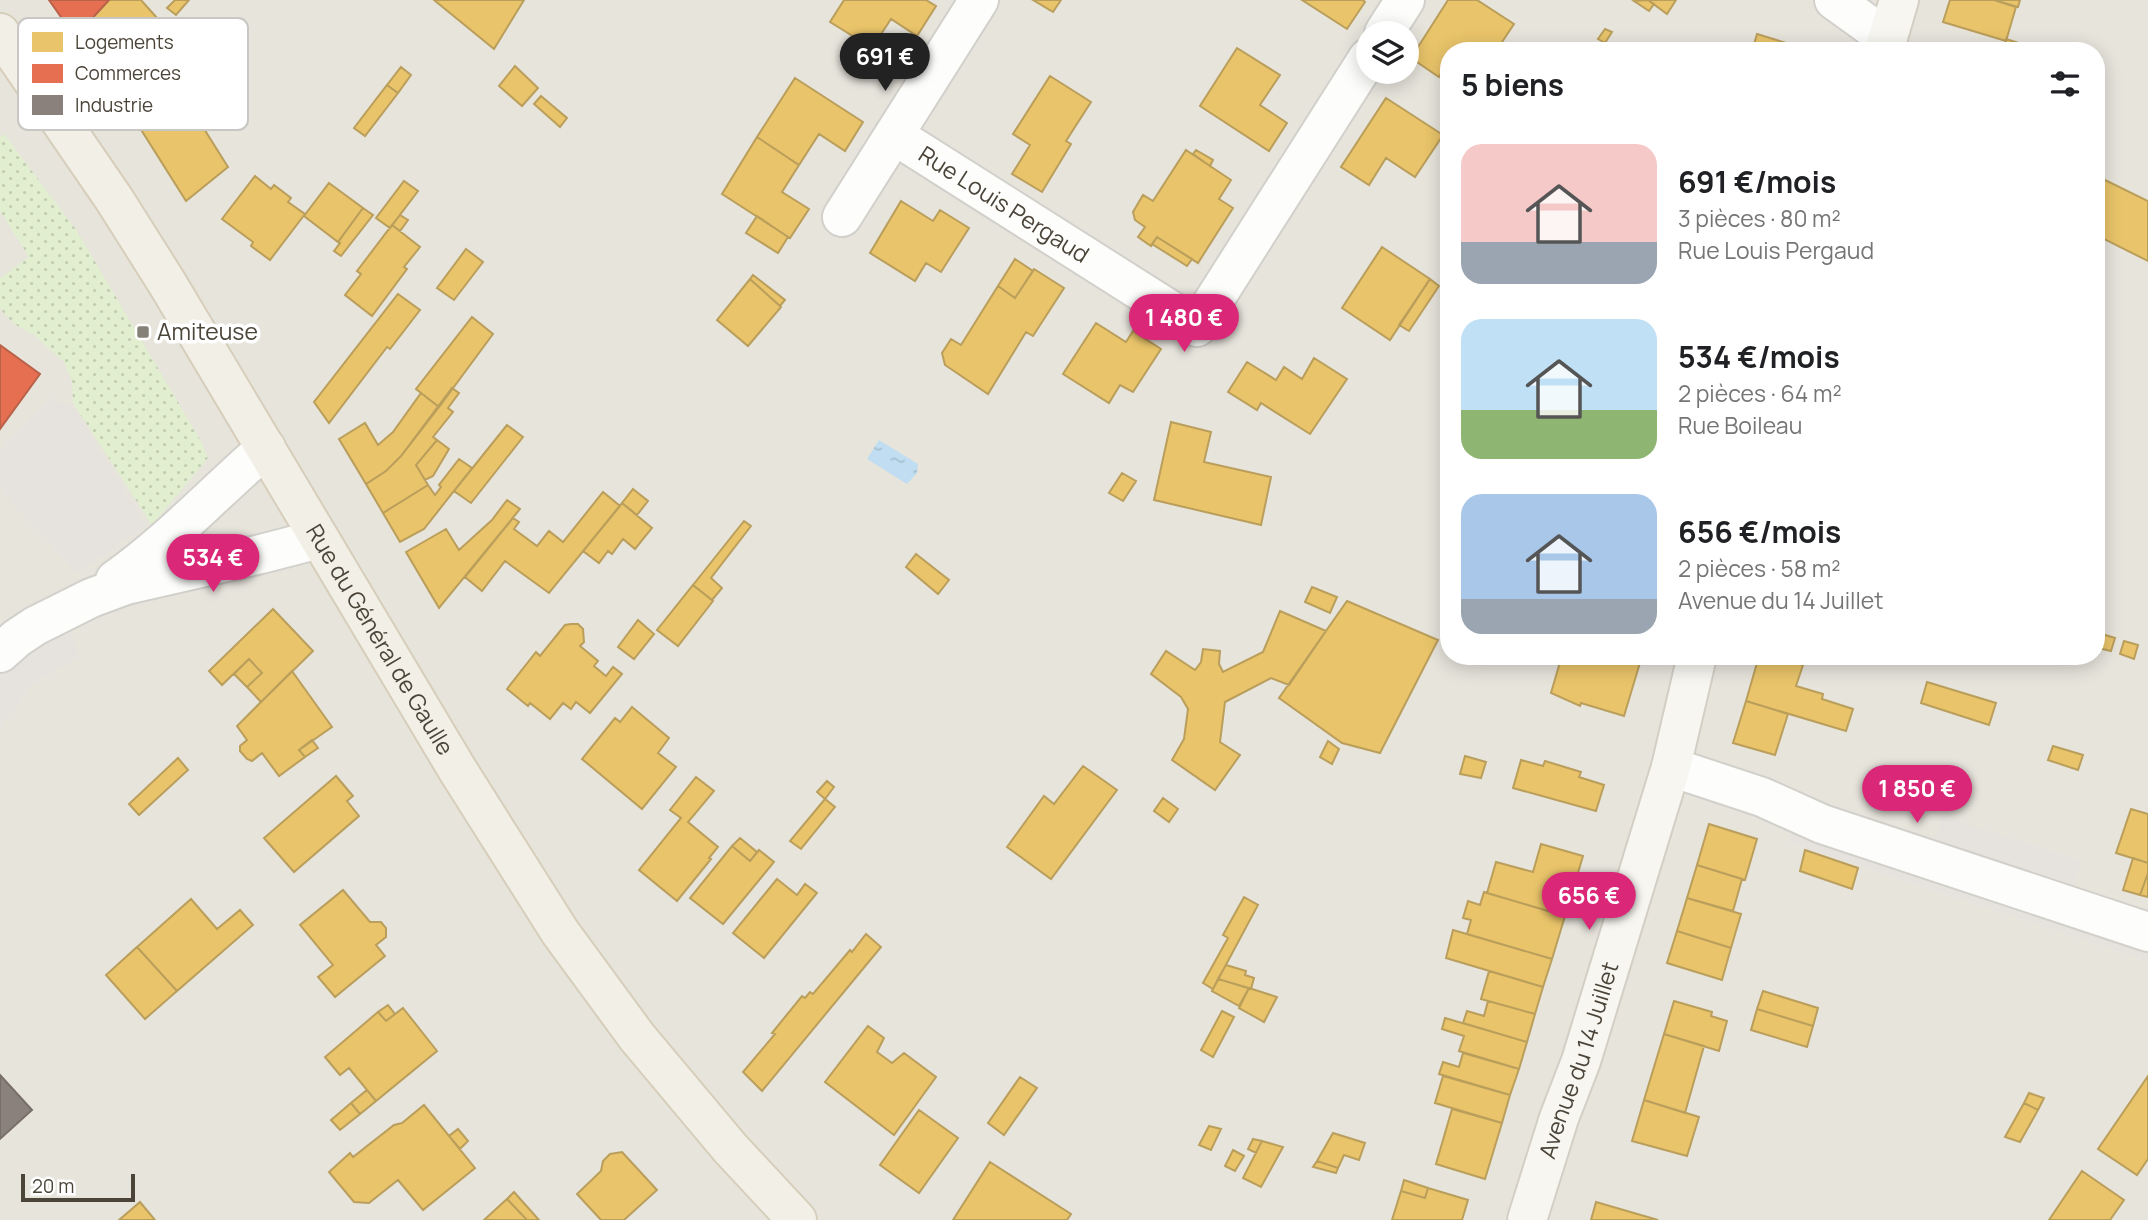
<!DOCTYPE html>
<html lang="fr">
<head>
<meta charset="utf-8">
<style>
	:root { --surface:#fff; --page:#f2f2f2; --text:#202124; --muted:#757577; --accent:#db2777 }
	body { margin:0; font-family:Manrope,sans-serif; background:var(--page); color:var(--text); height:100vh; display:flex; flex-direction:column; font-size:26px; white-space:nowrap }
	* { box-sizing:border-box; margin:0 }
	p { font-size:23px; color:var(--muted) }
	.icon { flex:none; width:38px; height:38px; fill:none; stroke:currentColor; stroke-width:2; stroke-linecap:round; stroke-linejoin:round }
	.map { position:relative; flex:1; overflow:hidden }
	.drawer { position:absolute; left:1440px; top:42px; width:665px; height:623px; display:flex; flex-direction:column; background:var(--surface); border-radius:28px; box-shadow:0 4px 18px #0003 }
	.drawer>* { flex:none }
	.buttons { position:absolute; left:1356px; top:21px; display:grid; gap:14px }
	.buttons a { display:grid; place-items:center; width:63px; height:63px; border-radius:50%; background:var(--surface); box-shadow:0 4px 18px #0003; font-size:35px }
	.scale { position:absolute; left:21px; bottom:18px; width:114px; box-sizing:border-box; padding-left:7px; border:4px solid #4b4439; border-top:0; font-size:19px; line-height:24px; white-space:nowrap; color:#4b4439; -webkit-text-stroke:5px #fff; paint-order:stroke }
	.price { position:absolute; translate:-50% -60px; padding:0 16px; border-radius:24px; background:var(--accent); color:#fff; font-size:23px; line-height:46px; filter:drop-shadow(0 2px 4px #0008) }
	.price::after { content:''; position:absolute; left:50%; top:42px; width:21px; height:16px; margin-left:-10px; background:inherit; clip-path:polygon(0 0,100% 0,50% 100%) }
	.price.selected { background:#222; color:#fff }
	ul { padding:0; list-style:none }
	li { display:flex; align-items:center; gap:21px; height:175px; padding:0 21px }
	li span { display:grid; place-items:center; flex:none; width:196px; height:140px; border-radius:21px; color:#555 }
	li>.icon { margin-inline-start:auto }
	span .icon { width:84px; height:84px; fill:#fffc; stroke-width:1 }
	li b { font-size:30px }
	h2 { display:flex; justify-content:space-between; align-items:center; height:84px; padding:0 21px; font-size:30px }
	.map>svg:first-child { display:block }
	.residential { fill:#e7e4dc; fill-rule:evenodd }
	.grass { fill:url(#grass-dots) }
	.parking { fill:#e6e3df }
	.water { fill:url(#water-ripples) }
	.homes { fill:#e9c46a; stroke:#ba9e5b; stroke-width:2 }
	.shops { fill:#e76f51; stroke:#b8624a; stroke-width:2 }
	.industry { fill:#8a817c; stroke:#776f68; stroke-width:2 }
	.lines { fill:none; stroke-linecap:round; stroke-linejoin:round }
	.street-casing { stroke:#d2d0cb; stroke-width:42 }
	.secondary-casing { stroke:#d3cfc5; stroke-width:42 }
	.primary-casing { stroke:#d6cebb; stroke-width:42 }
	.street { stroke:#fdfdfc; stroke-width:38 }
	.secondary { stroke:#f7f6f1; stroke-width:38 }
	.primary { stroke:#f2efe6; stroke-width:38 }
	.poi-dot { fill:#868178; stroke:#fff; stroke-width:2.5 }
	.labels { text-anchor:middle; stroke-width:7; stroke-linejoin:round; paint-order:stroke }
	.street-label { font-size:23px; fill:#4b4439; stroke:#fff }
	.poi-label { font-size:23px; fill:#4b4439; stroke:#fff; text-anchor:start }
	.key { fill:#fff; stroke:#c9c7c4; stroke-width:2 }
	.key-label { font-size:19px; fill:#4b4439 }
</style>
</head>
<body>
<div class="map">
<svg width="2148" height="1220" viewBox="0 0 2148 1220">
	<defs>
		<pattern id="grass-dots" width="8" height="8" patternUnits="userSpaceOnUse" patternTransform="scale(1.75)"><rect width="8" height="8" fill="#e1eecf"/><path d="M2 2h.1M6 6h.1" fill="none" stroke="#c3cdb2" stroke-width="1.8" stroke-linecap="round"/></pattern>
		<pattern id="water-ripples" width="26" height="14" patternUnits="userSpaceOnUse" patternTransform="scale(1.75)"><rect width="26" height="14" fill="#c0ddf1"/><path d="M2 4q2-2 4 0t4 0M15 11q2-2 4 0t4 0" fill="none" stroke="#a6bfcf"/></pattern>
	</defs>
	<rect width="100%" height="100%" fill="#f4f2ee"/>
	<path class="residential" d="M0,0H2148V1220H0ZM1368,33H1407V72H1368ZM1449,51H2096V656H1449Z"/>
	<path class="grass" d="M4,134L77,231L202,443L208,458L152,525L73,403L72,381L64,362L33,334L14,324L0,309V278L29,257L0,211V137Z"/>
	<path class="parking" d="M50,398L74,408L145,525L77,573L0,489V450Z
		M70,631L79,656L33,684L0,726V678L29,652Z
		M1942,816L2081,861L2072,891L1932,846Z
		M1793,830L2148,947V961L1788,842Z"/>
	<path class="water" d="M879,440L918,464L917,473L907,484L867,459Z"/>
	<path class="homes" d="M109,0H141L158,19L141,38L138,36L96,65L75,37Z
		M175,0H189L176,15L167,8Z
		M434,0H524L494,49Z
		M844,0H926L936,6L917,36L891,19L872,48L830,22Z
		M1033,0H1061L1053,12Z
		M1302,0H1363L1365,2L1347,29Z
		M1448,0H1477L1514,24L1496,51H1449V61L1439,77L1411,58Z
		M1648,0H1676L1667,14Z
		M1648,0L1654,4L1649,11L1634,1Z
		M1950,0H1994L2016,7L2006,41L1943,22Z
		M1994,0H2020L2018,7Z
		M1605,29L1612,32L1605,43L1598,39Z
		M1757,34L1806,49V51H1752Z
		M2006,39L2044,51H2002Z
		M203,48L216,62L193,87L207,110L196,116L228,167L186,201L135,120Z
		M1237,48L1280,75L1260,105L1287,123L1269,151L1200,106Z
		M515,66L538,88L522,106L499,86Z
		M401,67L411,75L398,93L387,85Z
		M1050,76L1091,102L1066,141L1071,144L1042,192L1012,174L1030,145L1013,134Z
		M795,78L863,122L845,151L819,134L799,165L757,137Z
		M387,85L398,93L365,136L354,128Z
		M541,96L567,118L560,127L534,104Z
		M1386,98L1443,135L1415,177L1386,158L1369,185L1341,167Z
		M757,137L799,165L782,192L809,209L790,238L722,194Z
		M1186,150L1231,180L1219,199L1233,208L1198,263L1157,237L1151,246L1138,237L1145,227L1135,220L1133,212L1143,195L1153,201Z
		M1196,150L1213,160L1210,166L1193,154Z
		M255,176L271,189L274,185L291,198L288,202L305,214L270,260L251,246L253,242L222,219Z
		M2105,180L2148,201V261L2096,235V198Z
		M404,181L418,191L390,228L376,218Z
		M329,183L363,208L338,242L304,216Z
		M901,201L933,221L940,210L969,228L941,272L926,263L915,281L870,253Z
		M363,208L373,215L341,256L334,251L340,243L338,242Z
		M400,215L408,220L400,231L392,225Z
		M757,216L788,237L778,253L746,233Z
		M392,225L420,247L404,267L407,269L372,316L345,295L361,274L357,271Z
		M1157,237L1192,259L1187,266L1152,244Z
		M1382,247L1430,279L1390,340L1342,308Z
		M466,249L483,262L454,300L437,288Z
		M1015,259L1033,271L1015,298L998,286Z
		M1034,269L1064,288L1033,336L1026,332L988,394L945,365L942,353L951,339L961,345L998,286L1015,298Z
		M753,275L785,300L780,306L750,279Z
		M750,279L781,307L748,346L717,320Z
		M1430,279L1439,286L1409,331L1399,325Z
		M398,294L420,310L390,349L387,347L329,423L314,402Z
		M472,317L493,334L439,407L416,389Z
		M1096,323L1126,342L1133,331L1161,349L1133,392L1120,385L1109,403L1063,374Z
		M1314,358L1347,379L1310,434L1261,403L1257,410L1228,392L1247,362L1276,380L1284,367L1302,379Z
		M452,388L459,393L448,408L453,412L433,437L437,440L416,465L428,485L383,513L366,484L386,471L401,456Z
		M421,393L439,407L401,456L386,471L366,484L339,439L365,423L378,445L393,432Z
		M1171,422L1211,432L1204,462L1271,477L1261,525L1154,500Z
		M507,425L523,437L471,503L454,491Z
		M437,440L449,449L433,476L425,480L416,465Z
		M459,459L472,468L424,529L400,542L383,513L428,485L435,495L441,487L439,485Z
		M1122,473L1136,481L1123,501L1109,493Z
		M633,489L648,501L637,515L622,503Z
		M603,492L620,506L549,593L505,561L482,591L465,577L513,518L519,522L514,529L537,546L549,531L563,542Z
		M507,500L520,509L439,608L406,552L446,529L459,550L492,520Z
		M622,503L652,528L635,549L623,539L612,554L608,551L599,563L583,551Z
		M744,521L751,526L711,578L722,588L712,600L693,585Z
		M916,554L949,580L938,594L906,567Z
		M693,585L713,601L678,646L657,630Z
		M1312,587L1337,597L1330,613L1305,602Z
		M1347,601L1438,640L1380,753L1342,743L1279,698Z
		M273,609L313,651L261,702L247,687L262,673L249,659L222,685L209,671Z
		M1280,611L1326,631L1289,685L1271,678L1225,702L1220,742L1240,755L1215,790L1172,760L1184,739L1188,709L1181,697L1151,674L1166,651L1195,670L1201,662L1203,649L1220,651L1219,664L1223,672L1263,652Z
		M638,620L654,634L634,659L618,647Z
		M571,624H578L583,629L584,642L580,646L598,661L594,666L606,676L613,667L622,674L590,713L576,702L571,709L563,703L550,719L530,703L528,706L507,689L536,652L540,656L565,625Z
		M2102,634L2115,638L2111,651L2098,648Z
		M2124,641L2138,645L2134,659L2120,654Z
		M1546,656H1642L1624,716L1581,703L1580,706L1551,693L1560,662Z
		M1759,656H1774L1803,665L1796,686L1823,694L1822,699L1853,709L1846,731L1746,701Z
		M249,659L262,673L247,687L234,674Z
		M292,671L332,727L299,750L305,757L279,776L262,753L252,761L247,759L240,751V746L247,740L237,726Z
		M1927,682L1996,703L1989,725L1921,703Z
		M1746,701L1788,714L1775,755L1733,743Z
		M632,707L669,738L658,753L676,767L642,809L582,759L615,718L620,722Z
		M312,740L318,748L305,757L299,750Z
		M1328,741L1339,749L1332,764L1320,757Z
		M2053,746L2083,755L2078,770L2048,760Z
		M1465,756L1486,762L1481,778L1460,774Z
		M178,758L188,770L139,815L129,804Z
		M1521,760L1543,766L1545,761L1581,772L1579,777L1604,785L1596,811L1513,788Z
		M1083,766L1117,790L1051,879L1007,847L1044,796L1054,804Z
		M336,776L353,796L347,801L359,816L294,872L264,838Z
		M696,777L714,791L688,822L718,847L709,858L711,859L677,901L639,870L681,818L670,810Z
		M827,781L834,787L825,799L817,792Z
		M1163,798L1178,809L1169,822L1154,811Z
		M825,799L835,807L801,849L790,841Z
		M2131,809L2148,814V863L2116,853Z
		M1709,824L1757,839L1745,880L1697,865Z
		M740,838L757,852L750,861L732,846Z
		M1541,844L1583,856L1565,916L1487,893L1496,862L1533,872Z
		M732,846L750,861L759,850L774,862L723,924L690,898Z
		M1805,850L1858,868L1852,889L1800,871Z
		M2133,858L2148,863V873L2140,895L2123,890Z
		M1697,865L1742,879L1733,911L1687,898Z
		M2148,873V897L2140,895Z
		M777,879L797,895L805,884L817,893L764,958L733,933Z
		M343,890L370,922H381L386,928V937L376,945L385,956L335,997L318,977L333,965L300,925Z
		M1484,892L1565,916L1552,959L1467,934L1471,920L1463,918L1468,901L1480,905Z
		M1244,897L1258,905L1213,989L1203,983L1228,938L1223,935Z
		M1687,898L1741,914L1731,948L1677,931Z
		M191,899L217,929L240,910L253,925L177,991L137,947Z
		M1453,930L1552,959L1543,987L1446,958Z
		M1677,931L1731,948L1722,980L1667,963Z
		M866,934L881,947L762,1091L743,1072L775,1034L772,1033L802,996L805,998L810,992L813,994L850,950L852,952Z
		M137,947L177,991L145,1019L106,975Z
		M1226,965L1246,971L1245,975L1254,978L1251,989L1218,979Z
		M1489,971L1543,987L1535,1014L1481,999Z
		M1218,979L1249,988L1239,1006L1212,991Z
		M1249,988L1277,997L1264,1022L1239,1008Z
		M1763,991L1818,1008L1813,1026L1757,1009Z
		M1488,1001L1535,1014L1527,1042L1463,1023L1467,1011L1484,1016Z
		M1674,1001L1712,1012L1711,1016L1727,1021L1719,1051L1664,1034Z
		M388,1005L395,1014L386,1021L378,1012Z
		M403,1008L437,1051L376,1101L349,1068L340,1075L325,1057L378,1012L386,1021Z
		M1757,1009L1813,1026L1807,1047L1751,1030Z
		M1222,1011L1234,1017L1213,1057L1201,1050Z
		M1445,1018L1527,1042L1519,1069L1459,1051L1464,1036L1442,1029Z
		M868,1026L884,1038L877,1052L892,1063L904,1053L936,1077L894,1135L825,1082Z
		M1664,1034L1704,1046L1685,1113L1644,1100Z
		M1463,1053L1519,1069L1510,1095L1439,1074L1443,1062L1459,1067Z
		M1443,1076L1510,1095L1502,1123L1435,1103Z
		M2148,1076V1159L2137,1175L2098,1149Z
		M1020,1077L1037,1088L1004,1135L988,1123Z
		M367,1090L376,1101L360,1114L351,1103Z
		M2029,1093L2044,1098L2038,1110L2024,1103Z
		M1644,1100L1699,1117L1687,1156L1632,1141Z
		M351,1103L360,1114L340,1130L331,1120Z
		M2024,1103L2038,1110L2020,1142L2005,1137Z
		M424,1105L475,1168L423,1210L398,1180L369,1203L354,1202L329,1172L350,1153L353,1157L394,1125L402,1123Z
		M1452,1109L1502,1123L1485,1179L1436,1164Z
		M919,1110L958,1138L919,1193L880,1165Z
		M1209,1126L1221,1129L1211,1150L1199,1145Z
		M458,1129L468,1141L460,1149L449,1136Z
		M1333,1133L1365,1143L1359,1160L1344,1155L1338,1168L1317,1161Z
		M1253,1139L1262,1141L1256,1153L1248,1149Z
		M1262,1141L1283,1147L1261,1187L1243,1178Z
		M1233,1150L1244,1156L1235,1171L1225,1166Z
		M622,1152L657,1190L624,1220H601L577,1194L601,1171L603,1161L610,1154Z
		M1317,1161L1338,1168L1336,1173L1313,1167Z
		M990,1162L1071,1214L1067,1220H953Z
		M2082,1171L2124,1200L2110,1220H2049Z
		M1404,1180L1428,1188L1425,1198L1401,1191Z
		M1428,1188L1468,1200L1462,1220H1392L1401,1191L1425,1198Z
		M514,1192L539,1220H527L507,1199Z
		M507,1199L527,1220H484Z
		M140,1202L155,1220H119Z
		M1596,1202L1658,1220H1591Z"/>
	<path class="shops" d="M49,0H109L75,37Z
		M0,345L40,374L0,429Z"/>
	<path class="industry" d="M0,1075L32,1110L0,1139Z"/>
	<g class="lines">
		<g class="street-casing">
			<g id="street">
				<path d="M1834,0L1888,39"/>
				<path d="M1384,33L1405,0"/>
				<path id="s1" d="M894,135L1197,327L1368,58"/>
				<path d="M842,217L979,0"/>
				<path d="M115,580C170,541 215,492 266,448"/>
				<path d="M0,653L17,638L35,626L91,598L126,585L261,554L319,539"/>
				<path d="M1671,767L1762,797L1822,824L2148,932"/>
			</g>
		</g>
		<g class="secondary-casing">
			<g id="secondary">
				<path d="M1884,51L1899,0"/>
				<path id="s2" d="M1527,1220L1559,1118L1581,1061L1671,767L1697,656"/>
			</g>
		</g>
		<g class="primary-casing">
			<g id="primary">
				<path id="s3" d="M0,33L114,199L167,283L457,769L560,932L637,1037L730,1148L797,1220"/>
			</g>
		</g>
		<use href="#street" class="street"/>
		<use href="#secondary" class="secondary"/>
		<use href="#primary" class="primary"/>
	</g>
	<rect class="poi-dot" x="136" y="325" width="14" height="14" rx="3.5"/>
	<g class="labels">
		<g class="street-label">
			<text dy="8" stroke="none"><textPath href="#s1" startOffset="130">Rue Louis Pergaud</textPath></text>
			<text dy="8" stroke="none"><textPath href="#s3" startOffset="716">Rue du Général de Gaulle</textPath></text>
			<text dy="8" stroke="none"><textPath href="#s2" startOffset="168">Avenue du 14 Juillet</textPath></text>
		</g>
		<g class="poi-label">
			<text x="157" y="340">Amiteuse</text>
		</g>
	</g>
	<rect x="18" y="18" width="230" height="112" rx="10" class="key"/>
	<rect x="32" y="32" width="31" height="20" fill="#e9c46a"/>
	<rect x="32" y="64" width="31" height="19" fill="#e76f51"/>
	<rect x="32" y="95" width="31" height="20" fill="#8a817c"/>
	<g class="key-label">
		<text x="75" y="49">Logements</text>
		<text x="75" y="80">Commerces</text>
		<text x="75" y="112">Industrie</text>
	</g>
</svg>
<div class="buttons">
<a><svg class="icon" aria-label="layers" viewBox="0 0 24 24"><path d="M12 4l9 5-9 5-9-5zM3 14l9 5 9-5"/></svg></a>
</div>
<div class="scale">20 m</div>
<b class="price selected" style="left:885px;top:93px">691 €</b>
<b class="price" style="left:1184px;top:354px">1 480 €</b>
<b class="price" style="left:213px;top:594px">534 €</b>
<b class="price" style="left:1917px;top:825px">1 850 €</b>
<b class="price" style="left:1589px;top:932px">656 €</b>
<section class="drawer">
<h2>5 biens<svg class="icon" aria-label="filters" viewBox="0 0 24 24"><path d="M4 7h16M4 17h16"/><circle cx="9" cy="7" r="2"/><circle cx="15" cy="17" r="2"/></svg></h2>
<ul>
<li><span style="background:linear-gradient(#f6c9c9 70%,#9aa5b1 0)"><svg class="icon" aria-label="home" viewBox="0 0 24 24"><path d="M3 11l9-7 9 7M6 9v11h12V9"/></svg></span><div><b>691 €/mois</b><p>3 pièces · 80 m²</p><p>Rue Louis Pergaud</p></div></li>
<li><span style="background:linear-gradient(#bfe0f5 65%,#8fb573 0)"><svg class="icon" aria-label="home" viewBox="0 0 24 24"><path d="M3 11l9-7 9 7M6 9v11h12V9"/></svg></span><div><b>534 €/mois</b><p>2 pièces · 64 m²</p><p>Rue Boileau</p></div></li>
<li><span style="background:linear-gradient(#a9c7e8 75%,#9aa5b1 0)"><svg class="icon" aria-label="home" viewBox="0 0 24 24"><path d="M3 11l9-7 9 7M6 9v11h12V9"/></svg></span><div><b>656 €/mois</b><p>2 pièces · 58 m²</p><p>Avenue du 14 Juillet</p></div></li>
</ul>
</section>
</div>
</body>
</html>
